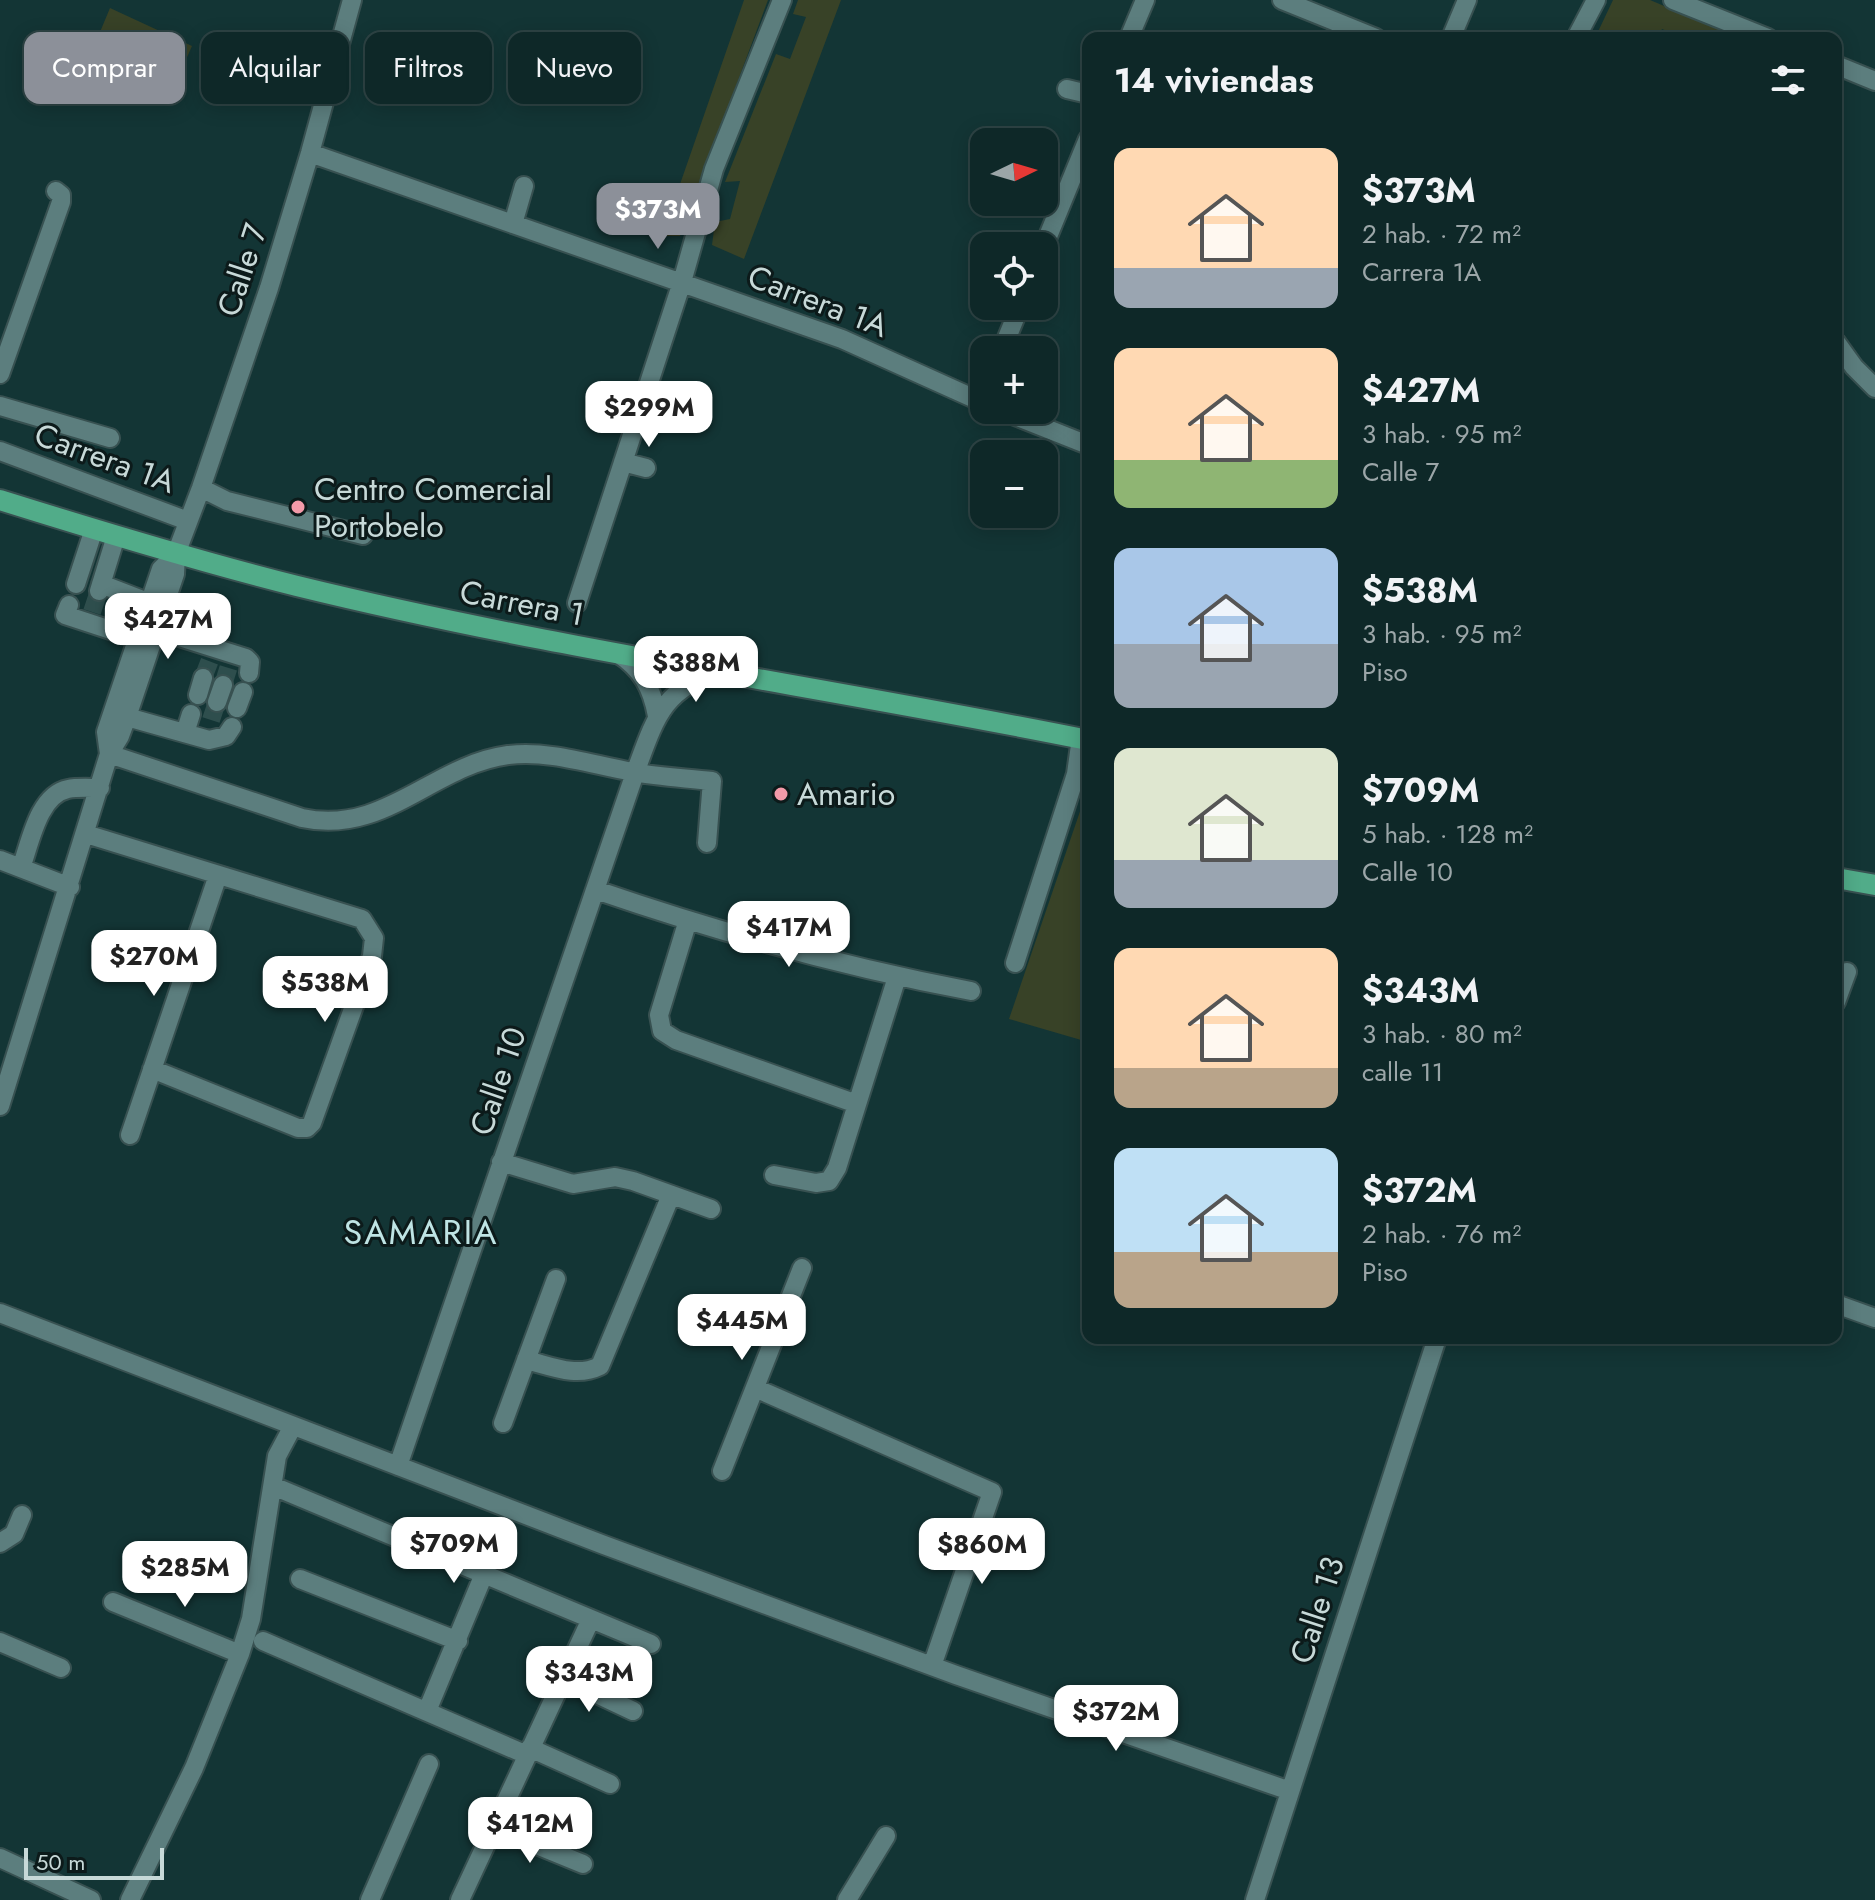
<!DOCTYPE html>
<html lang="es">
<head>
<meta charset="utf-8">
<style>
	:root { --surface:#0e2828; --page:#173030; --text:#f1f3f6; --muted:#9ba6a8; --line:#2e4445; --accent:#8c9099 }
	body { margin:0; font-family:Jost,sans-serif; background:var(--page); color:var(--text); height:100vh; display:flex; flex-direction:column; font-size:30px; white-space:nowrap }
	* { box-sizing:border-box; margin:0 }
	p { font-size:26px; color:var(--muted) }
	.icon { flex:none; width:44px; height:44px; fill:none; stroke:currentColor; stroke-width:2; stroke-linecap:round; stroke-linejoin:round }
	.map { position:relative; flex:1; overflow:hidden }
	.drawer { position:absolute; left:1082px; top:32px; width:760px; height:1312px; display:flex; flex-direction:column; background:var(--surface); border-radius:16px; box-shadow:0 4px 20px #0003,0 0 0 2px var(--line) }
	.drawer>* { flex:none }
	.banner { position:absolute; left:24px; top:32px; width:760px; height:72px; display:flex; gap:16px }
	.needle { width:52px; rotate:85deg }
	.fabs { position:absolute; left:970px; top:128px; display:grid; gap:16px }
	.fabs a { display:grid; place-items:center; width:88px; height:88px; border-radius:16px; background:var(--surface); box-shadow:0 4px 20px #0003,0 0 0 2px var(--line); font-size:40px }
	.scale { position:absolute; left:24px; bottom:20px; width:140px; box-sizing:border-box; padding-left:8px; border:4px solid #c7d9d8; border-top:0; font-size:22px; line-height:28px; white-space:nowrap; color:#c7d9d8; -webkit-text-stroke:6px #0c1a1a; paint-order:stroke }
	.price { position:absolute; translate:-50% -68px; padding:0 18px; border-radius:16px; background:#fff; color:#222; font-size:26px; line-height:52px; filter:drop-shadow(0 2px 4px #0008) }
	.price::after { content:''; position:absolute; left:50%; top:48px; width:24px; height:18px; margin-left:-12px; background:inherit; clip-path:polygon(0 0,100% 0,50% 100%) }
	.price.active { background:var(--accent); color:#fff }
	ul { padding:0; list-style:none }
	li { display:flex; align-items:center; gap:24px; height:200px; padding:0 32px }
	li span { display:grid; place-items:center; flex:none; width:224px; height:160px; border-radius:16px; color:#555 }
	li>.icon { margin-inline-start:auto }
	span .icon { width:96px; height:96px; fill:#fffc; stroke-width:1 }
	li b { font-size:34px }
	h2 { display:flex; justify-content:space-between; align-items:center; height:96px; padding:0 32px; font-size:34px }
	.tag { padding:0 28px; border-radius:16px; background:var(--surface); box-shadow:0 4px 20px #0003,0 0 0 2px var(--line); font-size:28px; line-height:72px }
	.tag.active { background:var(--accent); color:#fff }
	.map>svg:first-child { display:block }
	.green { fill:#384227 }
	.lines { fill:none; stroke-linecap:round; stroke-linejoin:round }
	.minor-tunnel { stroke:#2e4e4d; stroke-width:18; stroke-dasharray:18 9; stroke-linecap:butt }
	.minor-casing { stroke:#385151; stroke-width:22 }
	.major-casing { stroke:#385151; stroke-width:24 }
	.minor { stroke:#5c7e7e; stroke-width:18 }
	.major { stroke:#51ac89; stroke-width:20 }
	.poi-dot { fill:#f39aa9; stroke:#0c1a1a; stroke-width:3 }
	.labels { text-anchor:middle; stroke-width:6; stroke-linejoin:round; paint-order:stroke }
	.street-label { font-size:32px; fill:#c7d9d8; stroke:#0c1a1a }
	.poi-label { font-size:32px; fill:#c7d9d8; stroke:#0c1a1a; text-anchor:start }
	.neighbourhood-label { font-size:34px; letter-spacing:2px; fill:#bfe4e4; stroke:#0c1a1a }
</style>
</head>
<body>
<div class="map">
<svg width="1875" height="1900" viewBox="0 0 1875 1900">
	<rect width="100%" height="100%" fill="#133535"/>
	<path class="green" d="M744,0H768L680,236H662Z
		M798,0H841L744,259L712,245L715,222L730,219L740,181L725,182L776,54L790,59L806,17L793,14Z
		M1613,0H1650L1740,38H1683L1662,29L1658,38H1595Z
		M110,8L192,46L173,89L90,56Z
		M1088,788V1042L1009,1019Z"/>
	<g class="lines">
		<path class="minor-tunnel" d="M92,612L99,591
			M203,678L210,660
			M223,685L229,666
			M211,720L217,702"/>
		<g class="minor-casing">
			<path id="minor" d="M1282,0L1376,38
				M1673,0L1768,38
				M1129,38L1145,0
				M1451,38L1467,0
				M1576,38L1596,0
				M1836,65L1875,81
				M1067,89L1088,94
				M310,153L842,339L984,403
				M513,224L524,186
				M1044,246L1088,139
				M1044,296L1047,297
				M1836,342L1854,367L1875,388
				M1002,350L1020,306
				M0,374L61,202V195L56,191
				M0,406L110,438
				M1000,410L1088,445
				M0,451L188,521
				M623,462L646,468
				M201,488L227,501L363,535
				M76,584L94,529
				M101,584L150,603
				M99,591L116,536
				M577,603L682,282L714,169L782,0
				M69,605L65,615L138,639
				M157,630L246,658L250,662L249,673
				M617,653C642,669 652,688 657,716
				M198,695L203,678
				M217,702L223,685
				M237,708L243,692
				M127,717L209,740L226,736L232,727
				M185,733L191,714
				M109,754L302,818C384,836 433,765 508,755C551,750 592,765 633,772C659,777 686,778 712,781L707,843
				M109,754L106,732L161,569L176,554
				M86,834L362,919L374,938L372,956L312,1123L307,1128H298L152,1069
				M0,860L70,887
				M21,868C30,844 38,795 68,789C77,787 90,788 100,788
				M596,890C718,932 844,967 971,991
				M688,920L659,1015L662,1031L676,1040L857,1104
				M1015,963L1076,774L1081,738
				M1836,1002L1847,972
				M0,1106L109,754L120,736L127,717L175,574L176,554L201,488L269,288L310,153L352,0
				M130,1135L218,875
				M501,1162L573,1184L615,1177L633,1181L711,1209
				M774,1175L816,1183L829,1181L837,1168L897,977
				M1836,1304L1875,1318
				M0,1313L604,1545L956,1675L1290,1791
				M526,1360C551,1366 576,1378 600,1366L671,1195
				M755,1388L992,1492L932,1666
				M503,1423L556,1279
				M398,1466L635,773C654,722 662,687 720,672
				M722,1471L802,1268
				M273,1486L651,1644
				M0,1543L14,1534L22,1515
				M300,1579L458,1641
				M113,1602L240,1654
				M263,1641L527,1755
				M0,1642L61,1668
				M563,1678L633,1711
				M427,1711L484,1574
				M530,1748L610,1784
				M493,1827L583,1864
				M0,1858L91,1900
				M130,1900L194,1768L240,1654L251,1619L277,1456L293,1426
				M370,1900L429,1764
				M460,1900L591,1619
				M847,1900L886,1836
				M1255,1900L1437,1338"/>
		</g>
		<g class="major-casing">
			<path id="major" d="M0,500C99,531 197,561 297,586C558,650 825,687 1088,740
				M1836,878L1875,885"/>
		</g>
		<use href="#minor" class="minor"/>
		<use href="#major" class="major"/>
	</g>
	<g class="poi-dot">
		<circle cx="298" cy="507" r="8"/>
		<circle cx="781" cy="794" r="8"/>
	</g>
	<g class="labels">
		<g class="street-label">
			<text transform="translate(242 270) rotate(-72)" y="11">Calle 7</text>
			<text transform="translate(818 301) rotate(21)" y="11">Carrera 1A</text>
			<text transform="translate(105 458) rotate(20)" y="11">Carrera 1A</text>
			<text transform="translate(522 603) rotate(11)" y="11">Carrera 1</text>
			<text transform="translate(498 1081) rotate(-71)" y="11">Calle 10</text>
			<text transform="translate(1317 1610) rotate(-72)" y="11">Calle 13</text>
		</g>
		<g class="poi-label">
			<text x="314" y="500">Centro Comercial<tspan x="314" dy="37">Portobelo</tspan></text>
			<text x="797" y="805">Amario</text>
		</g>
		<g class="neighbourhood-label">
			<text x="421" y="1244">SAMARIA</text>
		</g>
	</g>
</svg>
<div class="fabs">
<a><svg class="needle" viewBox="-14 -14 28 28"><path d="M0-13l5 13h-10z" fill="#e53935"/><path d="M0 13l5-13h-10z" fill="#9ba6a8"/></svg></a>
<a><svg class="icon" aria-label="locate" viewBox="0 0 24 24"><circle cx="12" cy="12" r="6"/><path d="M12 2v4M12 18v4M2 12h4M18 12h4"/></svg></a>
<a>+</a>
<a>−</a>
</div>
<div class="scale">50 m</div>
<b class="price active" style="left:658px;top:251px">$373M</b>
<b class="price" style="left:649px;top:449px">$299M</b>
<b class="price" style="left:168px;top:661px">$427M</b>
<b class="price" style="left:696px;top:704px">$388M</b>
<b class="price" style="left:789px;top:969px">$417M</b>
<b class="price" style="left:154px;top:998px">$270M</b>
<b class="price" style="left:325px;top:1024px">$538M</b>
<b class="price" style="left:742px;top:1362px">$445M</b>
<b class="price" style="left:454px;top:1585px">$709M</b>
<b class="price" style="left:982px;top:1586px">$860M</b>
<b class="price" style="left:185px;top:1609px">$285M</b>
<b class="price" style="left:589px;top:1714px">$343M</b>
<b class="price" style="left:1116px;top:1753px">$372M</b>
<b class="price" style="left:530px;top:1865px">$412M</b>
<div class="banner">
<a class="tag active">Comprar</a>
<a class="tag">Alquilar</a>
<a class="tag">Filtros</a>
<a class="tag">Nuevo</a>
</div>
<section class="drawer">
<h2>14 viviendas<svg class="icon" aria-label="filters" viewBox="0 0 24 24"><path d="M4 7h16M4 17h16"/><circle cx="9" cy="7" r="2"/><circle cx="15" cy="17" r="2"/></svg></h2>
<ul>
<li><span style="background:linear-gradient(#ffd9b3 75%,#9aa5b1 0)"><svg class="icon" aria-label="home" viewBox="0 0 24 24"><path d="M3 11l9-7 9 7M6 9v11h12V9"/></svg></span><div><b>$373M</b><p>2 hab. · 72 m²</p><p>Carrera 1A</p></div></li>
<li><span style="background:linear-gradient(#ffd9b3 70%,#8fb573 0)"><svg class="icon" aria-label="home" viewBox="0 0 24 24"><path d="M3 11l9-7 9 7M6 9v11h12V9"/></svg></span><div><b>$427M</b><p>3 hab. · 95 m²</p><p>Calle 7</p></div></li>
<li><span style="background:linear-gradient(#a9c7e8 60%,#9aa5b1 0)"><svg class="icon" aria-label="home" viewBox="0 0 24 24"><path d="M3 11l9-7 9 7M6 9v11h12V9"/></svg></span><div><b>$538M</b><p>3 hab. · 95 m²</p><p>Piso</p></div></li>
<li><span style="background:linear-gradient(#dfe7d0 70%,#9aa5b1 0)"><svg class="icon" aria-label="home" viewBox="0 0 24 24"><path d="M3 11l9-7 9 7M6 9v11h12V9"/></svg></span><div><b>$709M</b><p>5 hab. · 128 m²</p><p>Calle 10</p></div></li>
<li><span style="background:linear-gradient(#ffd9b3 75%,#b9a48a 0)"><svg class="icon" aria-label="home" viewBox="0 0 24 24"><path d="M3 11l9-7 9 7M6 9v11h12V9"/></svg></span><div><b>$343M</b><p>3 hab. · 80 m²</p><p>calle 11</p></div></li>
<li><span style="background:linear-gradient(#bfe0f5 65%,#b9a48a 0)"><svg class="icon" aria-label="home" viewBox="0 0 24 24"><path d="M3 11l9-7 9 7M6 9v11h12V9"/></svg></span><div><b>$372M</b><p>2 hab. · 76 m²</p><p>Piso</p></div></li>
</ul>
</section>
</div>
</body>
</html>
